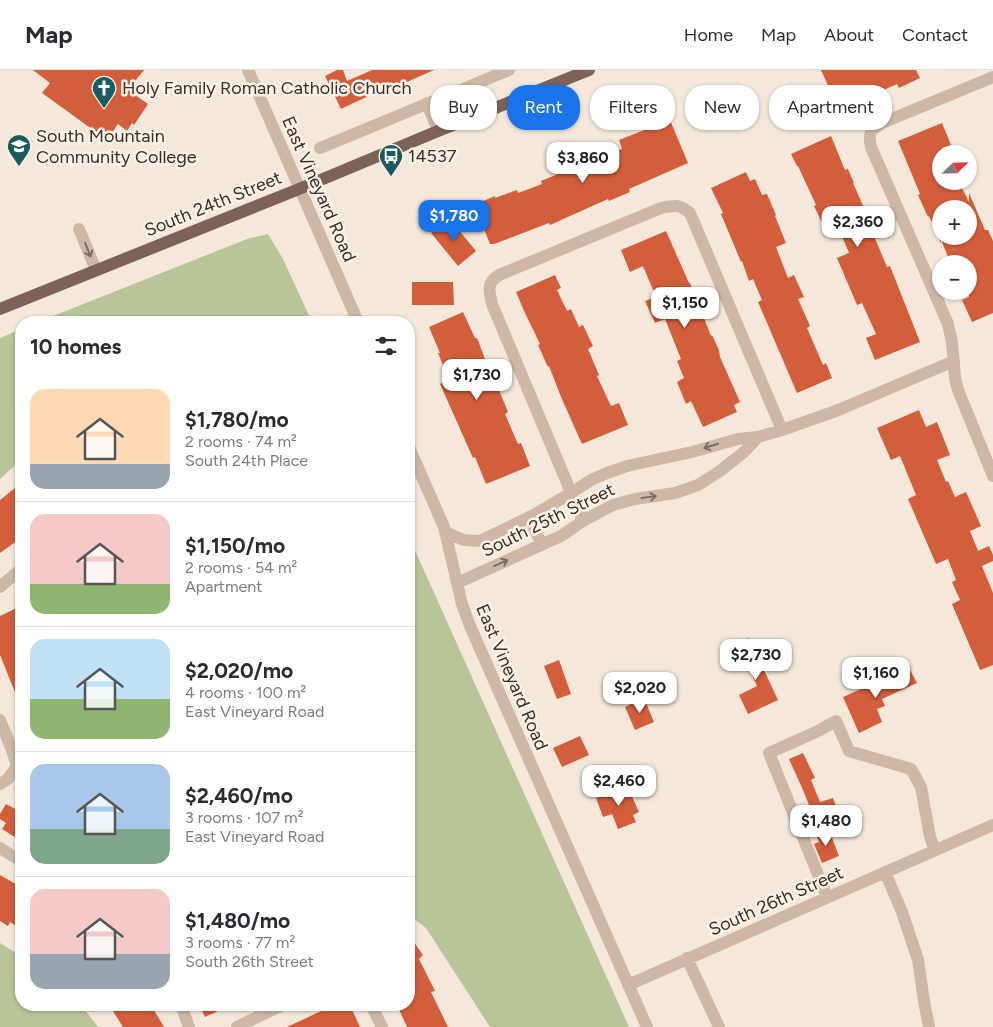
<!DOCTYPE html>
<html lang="en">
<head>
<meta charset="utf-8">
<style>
	:root { --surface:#fff; --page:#f2f2f3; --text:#2b2b33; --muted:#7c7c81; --line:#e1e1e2; --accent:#1a73e8 }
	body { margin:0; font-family:Figtree,sans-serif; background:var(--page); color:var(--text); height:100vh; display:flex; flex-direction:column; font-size:19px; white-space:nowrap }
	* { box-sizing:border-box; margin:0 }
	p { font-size:16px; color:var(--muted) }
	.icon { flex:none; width:28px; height:28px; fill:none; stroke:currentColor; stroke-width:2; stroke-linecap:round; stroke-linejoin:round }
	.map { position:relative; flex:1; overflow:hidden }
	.panel { position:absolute; left:15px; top:246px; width:400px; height:695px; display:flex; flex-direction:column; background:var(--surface); border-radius:20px; box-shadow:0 1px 4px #0004 }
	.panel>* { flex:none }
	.guide { position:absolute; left:430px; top:15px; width:475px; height:45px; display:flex; gap:10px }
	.needle { width:32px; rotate:67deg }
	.tools { position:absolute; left:932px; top:75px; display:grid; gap:10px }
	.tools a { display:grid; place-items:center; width:45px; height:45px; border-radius:50%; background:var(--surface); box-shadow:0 1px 4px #0004; font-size:25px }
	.price { position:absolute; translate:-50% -42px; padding:0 11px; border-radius:10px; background:#fff; color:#222; font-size:16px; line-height:32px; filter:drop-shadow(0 1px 2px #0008) }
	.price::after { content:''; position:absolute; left:50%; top:30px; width:15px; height:11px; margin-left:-8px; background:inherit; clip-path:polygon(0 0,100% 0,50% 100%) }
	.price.current { background:var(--accent); color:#fff }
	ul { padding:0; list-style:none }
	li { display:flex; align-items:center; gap:15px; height:125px; padding:0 15px }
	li+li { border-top:1px solid var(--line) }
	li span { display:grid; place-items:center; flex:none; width:140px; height:100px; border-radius:15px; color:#555 }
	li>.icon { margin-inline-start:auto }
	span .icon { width:60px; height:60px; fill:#fffc; stroke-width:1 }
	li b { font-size:21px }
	h2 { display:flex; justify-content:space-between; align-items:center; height:60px; padding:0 15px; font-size:21px }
	.pill { padding:0 18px; border-radius:20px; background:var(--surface); box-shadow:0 1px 4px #0004; font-size:18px; line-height:45px }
	.pill.current { background:var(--accent); color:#fff }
	header { display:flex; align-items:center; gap:30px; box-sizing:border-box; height:70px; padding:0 25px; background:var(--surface); border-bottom:1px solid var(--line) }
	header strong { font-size:24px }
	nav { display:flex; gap:28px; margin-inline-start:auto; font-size:18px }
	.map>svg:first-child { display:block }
	.green { fill:#b7c599 }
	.building { fill:#d35e3b; fill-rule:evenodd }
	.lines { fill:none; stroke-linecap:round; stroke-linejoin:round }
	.minor { stroke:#ceb8a5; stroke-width:12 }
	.major { stroke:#7d6357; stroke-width:12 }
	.oneway { stroke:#7c6c60 }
	.labels { text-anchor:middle; stroke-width:5; stroke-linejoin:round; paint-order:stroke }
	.poi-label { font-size:18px; fill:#392d27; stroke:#fcf2e8; text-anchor:start }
	.street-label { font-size:18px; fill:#392d27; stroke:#fcf2e8 }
</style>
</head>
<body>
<header>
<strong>Map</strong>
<nav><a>Home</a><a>Map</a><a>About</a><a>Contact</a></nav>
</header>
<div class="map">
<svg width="993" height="957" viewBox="0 0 993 957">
	<rect width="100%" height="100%" fill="#f5e8db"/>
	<path class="green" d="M268,164L283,189L312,252H38L247,169Z
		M21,259V390L0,409V268Z
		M409,467L629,957H490L426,858L409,845Z
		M0,873L21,886V935H81L98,957H0Z"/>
	<path class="building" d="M33,0H144L132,15L138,20L135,25L148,34L134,55L132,53L127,61L118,54L107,70L42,23L50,13Z
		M337,0H343L347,11L372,0H434L380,24L379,21L341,39L325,6Z
		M821,0H916L920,8L899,18L897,14L839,40Z
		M670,50L688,93L629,119L630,122L609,131L608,129L550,155L549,153L494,174H490L474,135L495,126V128L517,120L518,123L542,114L541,111L563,102L560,95L581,85L585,94L622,79L619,70Z
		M942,53L951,75L942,78L944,84H941V111H956L958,117L961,116L969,132V123L985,160H988L993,171V243L972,252L962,230L969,227V194H951L941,170V173L929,146L928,147L918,125L920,124L898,71ZM941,139H969V166H941Z
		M831,66L845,100L848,99L854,113H853L876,165L874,166L887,197L890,196L920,272L875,290L866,268L876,264L862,233L857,235L837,188L849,183L836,152L824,157L814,136L816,135L798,96H797L791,84Z
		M746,102L750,111L755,109L762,125L767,124L776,145L775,146L786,173L776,177L788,208L794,205L804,227L798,229L810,256L807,258L823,295L826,293L832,308L797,323L758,232L762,230L753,209L749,211L742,191L741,192L721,144L723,143L711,118Z
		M449,148L476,181L458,196L431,163Z
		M666,161L689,213H690L711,266L712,265L719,280L720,287L740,332L734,335L737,342L703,357L691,331L686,334L677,312L684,308L677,291L681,289L665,249L655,253L645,231L656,227L643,196L630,202L621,180Z
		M555,205L561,218L557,220L567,241L571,239L579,257L583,255L593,276L588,279L599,305L597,306L611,336L619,333L628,355L582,374L561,327L549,296L548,297L538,275L540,274L525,243L516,222Z
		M412,212H453L454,235H412Z
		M463,242L475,268H477L485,289L483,290L497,321L499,320L508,342L505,344L518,374L521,373L530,396L486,414L475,387L473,388L440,314L449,310L438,283H440L429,257Z
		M919,340L926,357L937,352L943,367L950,385L937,390L946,412L948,411L955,427L966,422L981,456L970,461L978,481L989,476L993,485V491L982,496L993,523V595L980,600L952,534L960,530L952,512L956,510L948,489L936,494L908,429L916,425L900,386L891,390L877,358Z
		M21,413V465L15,469L17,471L0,483V430Z
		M21,536V637L0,585V546Z
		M749,568L778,630L748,644L739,625L757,616L738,573Z
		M559,590L571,624L557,629L544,596Z
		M909,598L917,613L882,629L885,636L877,639L882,652L859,663L843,627Z
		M644,628L654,652L635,660L625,637Z
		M580,666L589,685L562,697L553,678Z
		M803,683L815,708L811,710L820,732L833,728L839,744L816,753L803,720L789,689Z
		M622,718L624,725L630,722L639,742L633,745L636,752L618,759L612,744L603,747L596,728Z
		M6,734L21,742V771L2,759L6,753L0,749V744Z
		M829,760L839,786L822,793L814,774L819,772L816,765Z
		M0,805L21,817V859L10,852L8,856L0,851Z
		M409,865L423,885L419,889L435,921L431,922L448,957H407L397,935H409Z
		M109,935H151L164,957H123Z
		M199,935H231L205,947Z
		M334,935H350L360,957H287Z"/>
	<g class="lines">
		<path class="minor" d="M248,0L358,252
			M993,7L882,53C870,60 868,63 871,77L948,254L952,272L955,308L958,320L993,406
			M427,33L438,61
			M320,78L509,0
			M79,159L96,200
			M409,377L444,457L462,534L470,556L647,957
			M529,447L542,475
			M583,451L492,234C489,220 486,214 499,205L661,138C674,135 679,134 690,143L782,360
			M445,462L464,470L480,471L534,445L571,423L591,410L607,403L627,396L692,382L738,369L758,367L782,360L836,341L954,291
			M457,513L561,466L583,451L613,435L635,429L675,423L698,415L720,401L744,382L758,367
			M0,517L21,499
			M0,650L12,680L17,696L8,709L0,714
			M0,778L21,791
			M885,802L902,842L918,890L924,931L929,957
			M827,827L769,683L816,662L836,651L849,681L911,699L921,717L930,767L935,780
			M687,888L719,957
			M628,915L993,755
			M181,935L189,957
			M371,935L382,957
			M237,957L282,935"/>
		<path class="major" d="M0,239L299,119L438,61L589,0"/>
	</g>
	<defs><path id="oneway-shaft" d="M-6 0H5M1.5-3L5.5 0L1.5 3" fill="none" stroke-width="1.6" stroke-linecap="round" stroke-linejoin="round" transform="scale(1.25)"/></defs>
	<g class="oneway">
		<use href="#oneway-shaft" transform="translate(88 180) rotate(68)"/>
		<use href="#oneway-shaft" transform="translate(711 376) rotate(163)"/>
		<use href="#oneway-shaft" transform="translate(649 427) rotate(-8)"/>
		<use href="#oneway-shaft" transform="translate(501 493) rotate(-24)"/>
	</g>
	<defs>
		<g id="church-pin" transform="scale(1.25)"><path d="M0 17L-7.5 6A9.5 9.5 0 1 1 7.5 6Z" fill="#185c60" stroke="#fcf2e8"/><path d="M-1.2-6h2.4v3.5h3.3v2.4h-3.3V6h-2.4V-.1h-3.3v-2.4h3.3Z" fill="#fff"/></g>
		<g id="university-pin" transform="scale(1.25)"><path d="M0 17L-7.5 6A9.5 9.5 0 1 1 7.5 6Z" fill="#185c60" stroke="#fcf2e8"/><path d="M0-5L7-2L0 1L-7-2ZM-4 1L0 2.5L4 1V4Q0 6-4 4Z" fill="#fff"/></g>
		<g id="bus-pin" transform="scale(1.25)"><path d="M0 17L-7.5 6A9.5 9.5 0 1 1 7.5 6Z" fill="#185c60" stroke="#fcf2e8"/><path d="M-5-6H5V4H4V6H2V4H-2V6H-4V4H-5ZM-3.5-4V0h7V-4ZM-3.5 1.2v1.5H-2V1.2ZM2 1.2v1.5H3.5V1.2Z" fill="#fff"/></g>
	</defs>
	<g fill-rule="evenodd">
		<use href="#church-pin" x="104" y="18"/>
		<use href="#university-pin" x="19" y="76"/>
		<use href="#bus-pin" x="391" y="86"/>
	</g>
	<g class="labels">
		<g class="poi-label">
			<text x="122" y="24">Holy Family Roman Catholic Church</text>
			<text x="36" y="72">South Mountain<tspan x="36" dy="21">Community College</tspan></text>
			<text x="408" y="92">14537</text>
		</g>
		<g class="street-label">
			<text transform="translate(319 119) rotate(66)" y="6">East Vineyard Road</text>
			<text transform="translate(213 134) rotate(-22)" y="6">South 24th Street</text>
			<text transform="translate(548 450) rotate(-26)" y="6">South 25th Street</text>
			<text transform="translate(512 607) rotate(67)" y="6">East Vineyard Road</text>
			<text transform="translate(776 831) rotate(-24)" y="6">South 26th Street</text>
		</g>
	</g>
</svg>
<div class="tools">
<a><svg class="needle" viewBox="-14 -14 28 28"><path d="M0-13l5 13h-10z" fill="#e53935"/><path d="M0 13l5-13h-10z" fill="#7c7c81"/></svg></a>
<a>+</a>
<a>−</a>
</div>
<b class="price" style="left:583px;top:114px">$3,860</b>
<b class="price current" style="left:454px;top:172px">$1,780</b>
<b class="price" style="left:858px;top:178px">$2,360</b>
<b class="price" style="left:685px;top:259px">$1,150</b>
<b class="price" style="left:477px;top:331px">$1,730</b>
<b class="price" style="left:756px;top:611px">$2,730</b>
<b class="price" style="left:876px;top:629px">$1,160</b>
<b class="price" style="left:640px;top:644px">$2,020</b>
<b class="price" style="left:619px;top:737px">$2,460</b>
<b class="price" style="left:826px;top:777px">$1,480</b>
<div class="guide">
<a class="pill">Buy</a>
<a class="pill current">Rent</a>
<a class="pill">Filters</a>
<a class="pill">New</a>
<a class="pill">Apartment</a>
</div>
<section class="panel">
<h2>10 homes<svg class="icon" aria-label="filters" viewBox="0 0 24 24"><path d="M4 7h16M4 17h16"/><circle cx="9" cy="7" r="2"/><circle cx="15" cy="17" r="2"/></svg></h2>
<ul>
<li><span style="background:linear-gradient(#ffd9b3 75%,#9aa5b1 0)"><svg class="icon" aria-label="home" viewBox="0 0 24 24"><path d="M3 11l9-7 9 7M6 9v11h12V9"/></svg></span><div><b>$1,780/mo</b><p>2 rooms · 74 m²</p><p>South 24th Place</p></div></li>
<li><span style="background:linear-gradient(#f6c9c9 70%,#8fb573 0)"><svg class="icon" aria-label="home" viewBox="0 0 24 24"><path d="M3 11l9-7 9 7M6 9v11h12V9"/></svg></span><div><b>$1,150/mo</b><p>2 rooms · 54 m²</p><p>Apartment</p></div></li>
<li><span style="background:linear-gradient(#bfe0f5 60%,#8fb573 0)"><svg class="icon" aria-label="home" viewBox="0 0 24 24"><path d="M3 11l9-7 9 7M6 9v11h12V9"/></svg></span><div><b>$2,020/mo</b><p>4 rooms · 100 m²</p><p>East Vineyard Road</p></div></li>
<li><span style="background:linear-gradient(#a9c7e8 65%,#7fa58c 0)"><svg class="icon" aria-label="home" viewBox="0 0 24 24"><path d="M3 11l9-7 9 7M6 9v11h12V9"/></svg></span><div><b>$2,460/mo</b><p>3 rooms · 107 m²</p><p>East Vineyard Road</p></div></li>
<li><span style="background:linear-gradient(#f6c9c9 65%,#9aa5b1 0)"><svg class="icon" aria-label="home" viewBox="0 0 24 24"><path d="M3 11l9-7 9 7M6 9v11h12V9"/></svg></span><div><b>$1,480/mo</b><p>3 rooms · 77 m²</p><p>South 26th Street</p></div></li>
</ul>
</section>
</div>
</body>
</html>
